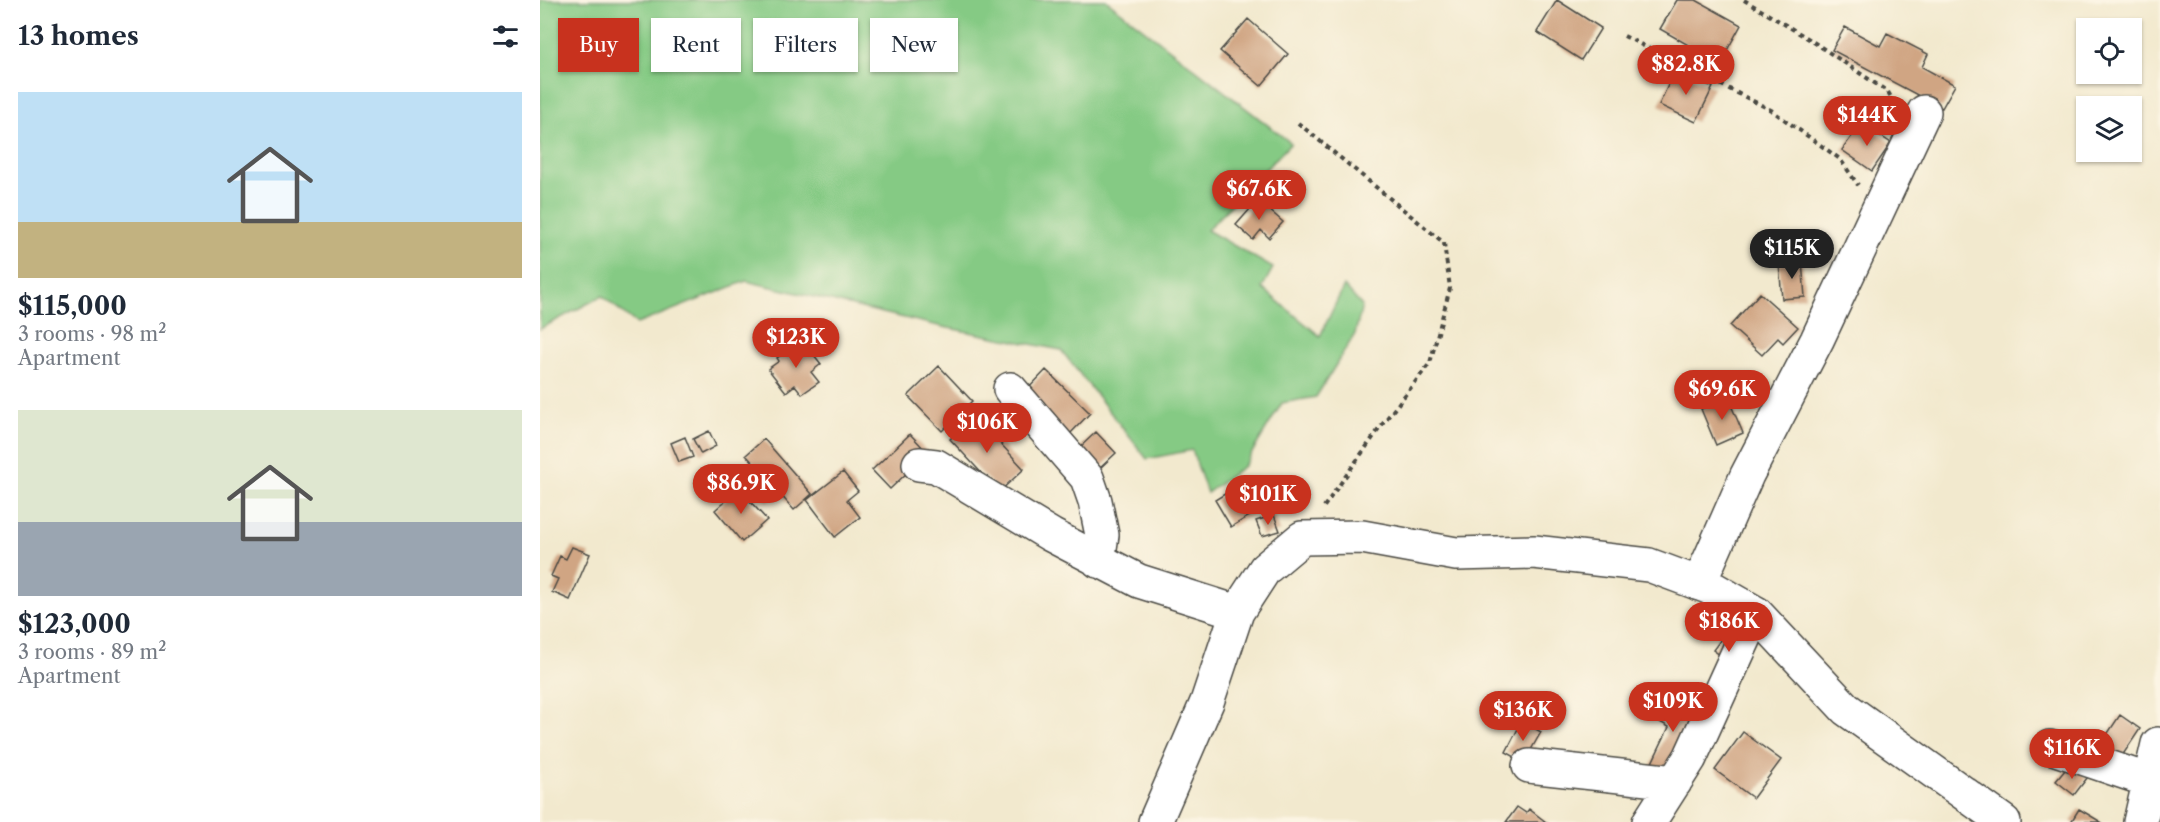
<!DOCTYPE html>
<html lang="en">
<head>
<meta charset="utf-8">
<style>
	:root { --surface:#fff; --page:#f2f2f3; --text:#1f2937; --muted:#747a83; --accent:#c8321e }
	body { margin:0; font-family:"Libre Caslon Text",serif; background:var(--page); color:var(--text); height:100vh; display:flex; flex-direction:column; font-size:22px; white-space:nowrap }
	* { box-sizing:border-box; margin:0 }
	p { font-size:20px; color:var(--muted) }
	.icon { flex:none; width:33px; height:33px; fill:none; stroke:currentColor; stroke-width:2; stroke-linecap:round; stroke-linejoin:round }
	.map { position:relative; flex:1; overflow:hidden }
	.details { display:flex; flex-direction:column; background:var(--surface); width:540px }
	.details>* { flex:none }
	.hud { position:absolute; left:18px; top:18px; width:570px; height:54px; display:flex; gap:12px }
	.buttons { position:absolute; left:1536px; top:18px; display:grid; gap:12px }
	.buttons a { display:grid; place-items:center; width:66px; height:66px; border-radius:0px; background:var(--surface); box-shadow:0 2px 4px #0004; font-size:30px }
	.price { position:absolute; translate:-50% -51px; padding:0 14px; border-radius:21px; background:var(--accent); color:#fff; font-size:20px; line-height:39px; filter:drop-shadow(0 2px 3px #0008) }
	.price::after { content:''; position:absolute; left:50%; top:36px; width:18px; height:14px; margin-left:-9px; background:inherit; clip-path:polygon(0 0,100% 0,50% 100%) }
	.price.current { background:#222; color:#fff }
	ul { padding:0; list-style:none }
	li { display:grid; align-content:center; gap:12px; height:318px; padding:0 18px }
	li span { display:grid; place-items:center; height:186px; border-radius:0px; color:#555 }
	li>.icon { margin-inline-start:auto }
	span .icon { width:108px; height:108px; fill:#fffc; stroke-width:1 }
	li b { font-size:26px }
	h2 { display:flex; justify-content:space-between; align-items:center; height:72px; padding:0 18px; font-size:26px }
	.pill { padding:0 21px; border-radius:0px; background:var(--surface); box-shadow:0 2px 4px #0004; font-size:21px; line-height:54px }
	.pill.current { background:var(--accent); color:#fff }
	main { display:flex; flex:1; min-height:0 }
	.map>svg:first-child { display:block }
	.green { fill:#85ca84; stroke:#587a58; stroke-width:1.5 }
	.building { fill:#d0a583 }
	.lines { fill:none; stroke-linecap:round; stroke-linejoin:round }
	.minor-casing { stroke:#494843; stroke-width:36 }
	.path { stroke:#494843; stroke-width:4; stroke-dasharray:4.5 4.5; stroke-linecap:butt }
	.minor { stroke:#fff; stroke-width:33 }
</style>
</head>
<body>
<main>
<section class="details">
<h2>13 homes<svg class="icon" aria-label="filters" viewBox="0 0 24 24"><path d="M4 7h16M4 17h16"/><circle cx="9" cy="7" r="2"/><circle cx="15" cy="17" r="2"/></svg></h2>
<ul>
<li><span style="background:linear-gradient(#bfe0f5 70%,#c2b280 0)"><svg class="icon" aria-label="home" viewBox="0 0 24 24"><path d="M3 11l9-7 9 7M6 9v11h12V9"/></svg></span><div><b>$115,000</b><p>3 rooms · 98 m²</p><p>Apartment</p></div></li>
<li><span style="background:linear-gradient(#dfe7d0 60%,#9aa5b1 0)"><svg class="icon" aria-label="home" viewBox="0 0 24 24"><path d="M3 11l9-7 9 7M6 9v11h12V9"/></svg></span><div><b>$123,000</b><p>3 rooms · 89 m²</p><p>Apartment</p></div></li>
</ul>
</section>
<div class="map">
<svg width="1620" height="822" viewBox="0 0 1620 822">
	<rect width="100%" height="100%" fill="#fcf5e5"/>
	<filter id="ink" filterUnits="userSpaceOnUse"><feTurbulence type="fractalNoise" baseFrequency=".0167" numOctaves="2"/><feDisplacementMap in="SourceGraphic" scale="12" xChannelSelector="R" yChannelSelector="G"/><feConvolveMatrix kernelMatrix="1 2 1 2 8 2 1 2 1" color-interpolation-filters="sRGB"/></filter>
	<filter id="wash" filterUnits="userSpaceOnUse"><feTurbulence type="fractalNoise" baseFrequency=".008" numOctaves="4" result="noise"/><feDisplacementMap in="SourceGraphic" scale="24" xChannelSelector="R" yChannelSelector="G"/><feGaussianBlur stdDeviation="1.35" result="paint"/><feColorMatrix in="noise" values="0 0 0 0 0 0 0 0 0 0 0 0 0 0 0 0 0 1.4 0 .05"/><feComposite in="paint" operator="in"/></filter>
	<g filter="url(#wash)">
		<rect width="100%" height="100%" fill="#f2e9ce"/>
		<path class="green" d="M0,0H566L751,143L667,230L733,268L722,288L780,336L804,286L822,306L815,334L776,397L742,403L704,466L667,493L652,450L607,459L521,350L403,327L206,281L97,324L62,296L0,329Z"/>
		<g id="blocks">
			<path class="building" d="M1017,0L1061,28L1041,60L997,32Z
				M1137,0H1156L1201,25L1180,63L1120,29Z
				M708,19L748,54L721,86L680,51Z
				M1305,27L1340,46L1347,33L1388,54L1382,67L1415,85L1402,108L1292,50Z
				M1135,70L1173,87L1156,122L1119,105Z
				M1321,123L1351,143L1332,171L1302,150Z
				M718,200L743,222L729,238L721,230L713,240L696,225Z
				M1262,262L1265,297L1242,299L1239,264Z
				M1220,293L1258,327L1243,343L1238,338L1222,355L1190,326Z
				M263,341L281,364L271,372L279,382L262,394L255,385L246,392L228,369L239,361L237,358L253,346L255,348Z
				M399,366L432,401L402,431L368,396Z
				M506,370L550,413L528,436L484,393Z
				M1188,398L1203,433L1176,445L1161,409Z
				M435,416L484,469L459,492L410,439Z
				M169,431L176,446L161,454L153,439Z
				M556,432L576,453L558,470L538,449Z
				M370,434L388,453L350,489L332,470Z
				M145,437L153,457L139,462L131,443Z
				M224,439L272,494L254,510L239,493L228,502L205,476L216,466L206,455Z
				M303,472L318,491L307,500L320,517L295,537L267,500Z
				M701,484L718,511L691,527L675,500Z
				M199,489L227,520L202,542L175,510Z
				M734,515L740,531L722,536L716,521Z
				M32,547L50,554L30,600L12,592L18,579L11,576L20,556L26,559Z
				M1184,635L1206,650L1190,671L1176,661L1180,655L1173,650Z
				M1143,699L1159,707L1126,775L1110,767L1129,727L1118,721L1127,701L1139,706Z
				M1580,715L1600,729L1578,762L1558,748Z
				M982,721L1001,732L984,762L966,752Z
				M1203,732L1241,760L1213,798L1175,770Z
				M1530,764L1547,778L1534,795L1516,781Z
				M977,807L986,813L989,809L1006,822H966Z
				M1539,809L1561,822H1531Z"/>
		</g>
	</g>
	<g filter="url(#ink)">
		<use href="#blocks" fill-opacity="0" stroke="#494843" stroke-width="1.5"/>
		<g class="lines">
			<g class="minor-casing">
				<path id="minor" d="M470,389L547,478L555,501L562,535L558,561
					M379,464L396,466L511,535L599,581L697,612
					M1159,584L1207,475L1277,340L1384,112
					M1510,747L1610,781
					M989,766L1135,782
					M615,822L667,702L697,612L725,569L762,538L822,537L916,554L994,552L1109,565L1176,590L1216,613L1306,709L1464,822
					M1109,822L1150,758L1216,613
					M1600,822L1618,744"/>
			</g>
			<path class="path" d="M1204,0L1269,39L1348,92L1354,102
				M1084,36L1231,110L1300,159L1318,185
				M758,123L904,243L910,288L890,363L844,422L783,508"/>
			<use href="#minor" class="minor"/>
		</g>
	</g>
</svg>
<div class="buttons">
<a><svg class="icon" aria-label="locate" viewBox="0 0 24 24"><circle cx="12" cy="12" r="6"/><path d="M12 2v4M12 18v4M2 12h4M18 12h4"/></svg></a>
<a><svg class="icon" aria-label="layers" viewBox="0 0 24 24"><path d="M12 4l9 5-9 5-9-5zM3 14l9 5 9-5"/></svg></a>
</div>
<b class="price" style="left:1146px;top:96px">$82.8K</b>
<b class="price" style="left:1327px;top:147px">$144K</b>
<b class="price" style="left:719px;top:221px">$67.6K</b>
<b class="price current" style="left:1252px;top:280px">$115K</b>
<b class="price" style="left:256px;top:369px">$123K</b>
<b class="price" style="left:1182px;top:421px">$69.6K</b>
<b class="price" style="left:447px;top:454px">$106K</b>
<b class="price" style="left:201px;top:515px">$86.9K</b>
<b class="price" style="left:728px;top:526px">$101K</b>
<b class="price" style="left:1189px;top:653px">$186K</b>
<b class="price" style="left:1133px;top:733px">$109K</b>
<b class="price" style="left:983px;top:742px">$136K</b>
<b class="price" style="left:1532px;top:780px">$116K</b>
<div class="hud">
<a class="pill current">Buy</a>
<a class="pill">Rent</a>
<a class="pill">Filters</a>
<a class="pill">New</a>
</div>
</div>
</main>
</body>
</html>
